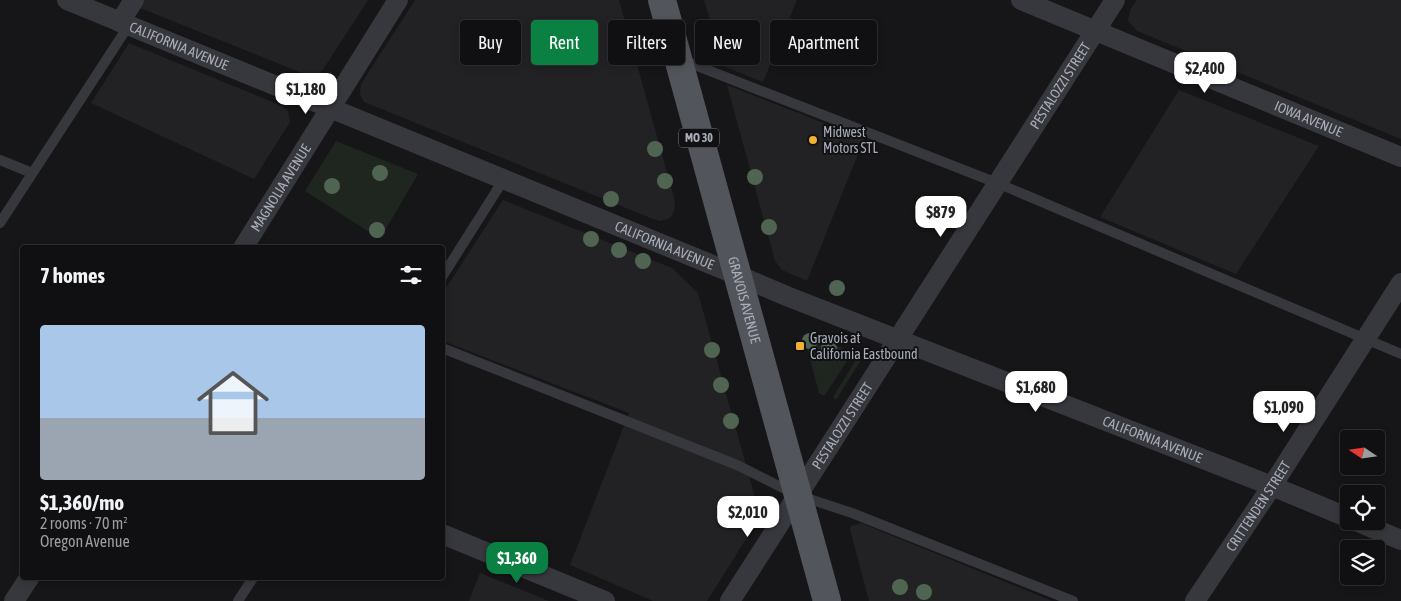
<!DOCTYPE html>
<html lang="en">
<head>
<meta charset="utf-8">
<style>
	:root { --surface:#101012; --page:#1e1e20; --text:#f1f3f6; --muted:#9c9d9f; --line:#303032; --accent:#0b8043 }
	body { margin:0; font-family:"Asap Condensed",sans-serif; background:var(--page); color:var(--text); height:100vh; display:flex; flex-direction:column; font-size:19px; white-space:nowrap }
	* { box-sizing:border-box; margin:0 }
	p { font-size:16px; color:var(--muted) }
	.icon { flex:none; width:28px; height:28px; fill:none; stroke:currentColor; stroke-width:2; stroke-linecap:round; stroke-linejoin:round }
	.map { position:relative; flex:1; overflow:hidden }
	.details { position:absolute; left:20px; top:245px; width:425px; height:335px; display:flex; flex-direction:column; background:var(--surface); border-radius:5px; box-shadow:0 2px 8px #0003,0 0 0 1px var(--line) }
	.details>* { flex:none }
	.top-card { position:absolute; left:460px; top:20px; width:475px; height:45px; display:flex; gap:10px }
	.needle { width:32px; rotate:283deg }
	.tools { position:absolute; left:1340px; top:430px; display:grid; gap:10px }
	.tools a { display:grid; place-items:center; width:45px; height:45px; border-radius:5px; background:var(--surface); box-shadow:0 2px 8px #0003,0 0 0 1px var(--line); font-size:25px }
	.price { position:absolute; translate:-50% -42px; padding:0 11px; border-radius:10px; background:#fff; color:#222; font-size:16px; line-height:32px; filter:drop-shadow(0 1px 2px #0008) }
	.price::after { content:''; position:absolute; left:50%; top:30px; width:15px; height:11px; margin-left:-8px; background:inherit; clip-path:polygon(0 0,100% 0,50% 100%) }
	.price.on { background:var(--accent); color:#fff }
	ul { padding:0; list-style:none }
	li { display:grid; align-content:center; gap:10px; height:265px; padding:0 20px }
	li span { display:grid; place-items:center; height:155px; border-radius:5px; color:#555 }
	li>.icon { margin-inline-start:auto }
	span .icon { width:90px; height:90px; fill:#fffc; stroke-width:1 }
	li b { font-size:21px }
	h2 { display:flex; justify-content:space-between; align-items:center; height:60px; padding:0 20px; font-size:21px }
	.pill { padding:0 18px; border-radius:5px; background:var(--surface); box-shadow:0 2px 8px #0003,0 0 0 1px var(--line); font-size:18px; line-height:45px }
	.pill.on { background:var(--accent); color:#fff }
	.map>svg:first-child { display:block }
	.built { fill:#222225 }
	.green { fill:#1e261f }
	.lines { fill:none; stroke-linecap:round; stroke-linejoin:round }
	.service { stroke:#37383d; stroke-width:10 }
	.minor { stroke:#37383d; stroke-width:20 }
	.primary { stroke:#53555c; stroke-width:28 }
	.tree { fill:#506452 }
	.poi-dot { fill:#f2b134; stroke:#111113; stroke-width:2 }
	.labels { text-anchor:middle; stroke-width:4; stroke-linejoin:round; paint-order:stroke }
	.shield { fill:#111113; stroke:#7b7e86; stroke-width:1 }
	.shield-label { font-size:12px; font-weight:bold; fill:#a8adb8 }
	.street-label { font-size:14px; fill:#a8adb8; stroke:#111113 }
	.poi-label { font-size:14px; fill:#a8adb8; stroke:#111113; text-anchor:start }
</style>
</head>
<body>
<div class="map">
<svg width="1401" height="601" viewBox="0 0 1401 601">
	<rect width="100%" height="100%" fill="#161618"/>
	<path class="built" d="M145,0H368L324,68L317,75H307L140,8Z
		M415,0H619L675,201L674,211L670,218L661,221L653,219L364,102L360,95L361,84Z
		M704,0H797L763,82L723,66Z
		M1137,0H1401V139L1137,31L1128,21L1130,10Z
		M129,43L282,106L288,111L290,122L254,179L91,103Z
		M727,85L864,139L807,281L782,270L775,261Z
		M1179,90L1319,146L1236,274L1100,217Z
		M503,200L672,268L698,293L758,508L757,520L753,528L707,601H653L570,565L629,413L443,341L442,294Z
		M861,523L1052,601H869L850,529L851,526Z
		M480,573L549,601H469Z"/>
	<path class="green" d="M336,141L418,174L380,239L305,191Z
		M807,335L853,352L825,395H822L819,393L805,340Z
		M859,355L863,357L836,400L833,397Z"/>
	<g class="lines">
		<path class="service" d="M682,60L997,183L1401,354
			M0,160L32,173
			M0,223L129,25
			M442,277L504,179
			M442,348L737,465L797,495L852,513L1073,601
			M238,601L253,578"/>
		<g class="minor">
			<path id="s1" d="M67,0L737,275L789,297L1272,486L1349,518"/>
			<path id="s2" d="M1021,0L1401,157"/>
			<path d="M120,22L134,0"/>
			<path id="s3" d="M243,248L398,0"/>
			<path d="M1356,521L1401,540"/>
			<path d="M442,534L605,601"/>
			<path d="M14,601L29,578"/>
			<path id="s4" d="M730,601L1115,0"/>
			<path id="s5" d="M1195,601L1272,486L1401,283"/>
		</g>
		<path class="primary" id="s6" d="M662,0L827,601"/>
	</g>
	<g class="tree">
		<circle cx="718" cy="34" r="8"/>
		<circle cx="655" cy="149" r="8"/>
		<circle cx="380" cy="173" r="8"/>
		<circle cx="755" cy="177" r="8"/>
		<circle cx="665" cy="181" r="8"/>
		<circle cx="332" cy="186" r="8"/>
		<circle cx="611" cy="199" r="8"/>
		<circle cx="769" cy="227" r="8"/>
		<circle cx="377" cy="230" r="8"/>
		<circle cx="591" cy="239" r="8"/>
		<circle cx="619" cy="250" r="8"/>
		<circle cx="643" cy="261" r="8"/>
		<circle cx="837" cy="288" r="8"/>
		<circle cx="810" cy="341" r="8"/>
		<circle cx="829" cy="349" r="8"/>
		<circle cx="712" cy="350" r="8"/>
		<circle cx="721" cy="385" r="8"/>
		<circle cx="731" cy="421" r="8"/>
		<circle cx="900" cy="587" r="8"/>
		<circle cx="924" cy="592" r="8"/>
	</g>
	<g class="poi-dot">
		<circle cx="813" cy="140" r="5"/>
		<rect x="795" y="341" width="10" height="10" rx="2.5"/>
	</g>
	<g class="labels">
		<rect class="shield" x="679" y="128.5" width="40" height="19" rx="4"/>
		<g class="shield-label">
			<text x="699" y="142">MO 30</text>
		</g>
		<g class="street-label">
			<text dy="5" stroke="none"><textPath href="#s1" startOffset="121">CALIFORNIA AVENUE</textPath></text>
			<text dy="5" stroke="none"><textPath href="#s4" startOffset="612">PESTALOZZI STREET</textPath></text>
			<text dy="5" stroke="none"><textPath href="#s2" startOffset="311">IOWA AVENUE</textPath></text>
			<text dy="5" stroke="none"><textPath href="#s3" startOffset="71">MAGNOLIA AVENUE</textPath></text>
			<text dy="5" stroke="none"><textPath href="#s1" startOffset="646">CALIFORNIA AVENUE</textPath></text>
			<text dy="5" stroke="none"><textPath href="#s6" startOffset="311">GRAVOIS AVENUE</textPath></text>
			<text dy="5" stroke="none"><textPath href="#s4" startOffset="208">PESTALOZZI STREET</textPath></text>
			<text dy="5" stroke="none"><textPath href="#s1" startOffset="1171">CALIFORNIA AVENUE</textPath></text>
			<text dy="5" stroke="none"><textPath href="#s5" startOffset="114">CRITTENDEN STREET</textPath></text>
		</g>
		<g class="poi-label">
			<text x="823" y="137">Midwest<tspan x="823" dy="16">Motors STL</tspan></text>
			<text x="810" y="343">Gravois at<tspan x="810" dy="16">California Eastbound</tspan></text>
		</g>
	</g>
</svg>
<div class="tools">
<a><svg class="needle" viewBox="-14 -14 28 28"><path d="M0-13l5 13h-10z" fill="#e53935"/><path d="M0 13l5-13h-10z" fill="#9c9d9f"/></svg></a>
<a><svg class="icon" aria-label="locate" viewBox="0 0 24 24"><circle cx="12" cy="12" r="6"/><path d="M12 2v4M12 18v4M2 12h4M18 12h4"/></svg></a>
<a><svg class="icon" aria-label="layers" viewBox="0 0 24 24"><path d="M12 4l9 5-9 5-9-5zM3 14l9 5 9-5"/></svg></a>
</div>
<b class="price" style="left:1205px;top:94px">$2,400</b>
<b class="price" style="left:306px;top:115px">$1,180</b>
<b class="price" style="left:941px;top:238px">$879</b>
<b class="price" style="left:1036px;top:413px">$1,680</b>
<b class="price" style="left:1284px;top:433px">$1,090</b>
<b class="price" style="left:748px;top:538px">$2,010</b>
<b class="price on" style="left:517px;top:584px">$1,360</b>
<div class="top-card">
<a class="pill">Buy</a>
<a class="pill on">Rent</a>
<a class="pill">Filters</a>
<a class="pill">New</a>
<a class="pill">Apartment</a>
</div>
<section class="details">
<h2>7 homes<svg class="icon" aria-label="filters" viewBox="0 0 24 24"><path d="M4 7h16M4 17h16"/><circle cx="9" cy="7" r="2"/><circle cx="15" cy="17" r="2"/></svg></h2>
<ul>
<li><span style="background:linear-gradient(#a9c7e8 60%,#9aa5b1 0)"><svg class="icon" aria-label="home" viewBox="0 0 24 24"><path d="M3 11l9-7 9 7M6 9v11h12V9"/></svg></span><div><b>$1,360/mo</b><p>2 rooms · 70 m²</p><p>Oregon Avenue</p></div></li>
</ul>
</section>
</div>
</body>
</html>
